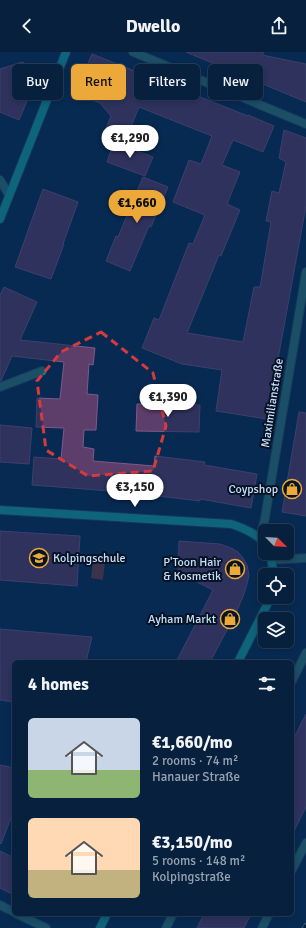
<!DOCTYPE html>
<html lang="en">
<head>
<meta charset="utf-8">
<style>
	:root { --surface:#06203e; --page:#142d49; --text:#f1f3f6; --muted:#98a3b0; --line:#273e58; --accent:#eca93a }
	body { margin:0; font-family:Signika,sans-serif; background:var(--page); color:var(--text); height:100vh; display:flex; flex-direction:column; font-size:15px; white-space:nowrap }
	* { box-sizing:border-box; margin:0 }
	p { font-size:13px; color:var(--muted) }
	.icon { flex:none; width:22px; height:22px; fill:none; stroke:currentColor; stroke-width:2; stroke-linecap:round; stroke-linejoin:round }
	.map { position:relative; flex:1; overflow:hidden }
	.drawer { position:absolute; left:12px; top:608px; width:282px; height:256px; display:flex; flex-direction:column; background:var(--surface); border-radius:6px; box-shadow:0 2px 6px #0003,0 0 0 1px var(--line) }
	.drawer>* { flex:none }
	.guide { position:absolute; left:12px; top:12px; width:282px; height:36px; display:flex; gap:8px }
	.needle { width:26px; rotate:114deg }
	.buttons { position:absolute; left:258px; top:472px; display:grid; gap:8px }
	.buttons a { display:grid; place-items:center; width:36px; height:36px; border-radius:6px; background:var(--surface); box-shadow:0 2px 6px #0003,0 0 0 1px var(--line); font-size:20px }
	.price { position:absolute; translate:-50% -34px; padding:0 9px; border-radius:14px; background:#fff; color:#222; font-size:13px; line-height:26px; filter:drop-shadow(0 1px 2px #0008) }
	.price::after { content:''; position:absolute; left:50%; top:24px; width:12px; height:9px; margin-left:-6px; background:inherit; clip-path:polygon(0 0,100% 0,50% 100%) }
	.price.active { background:var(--accent); color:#111 }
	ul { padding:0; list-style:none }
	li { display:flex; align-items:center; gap:12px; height:100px; padding:0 16px }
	li span { display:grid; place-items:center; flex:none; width:112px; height:80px; border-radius:6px; color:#555 }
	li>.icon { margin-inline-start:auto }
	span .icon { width:48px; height:48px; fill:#fffc; stroke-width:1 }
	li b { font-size:17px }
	h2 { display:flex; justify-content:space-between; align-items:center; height:48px; padding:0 16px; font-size:17px }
	.pill { padding:0 14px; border-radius:6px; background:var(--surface); box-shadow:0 2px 6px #0003,0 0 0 1px var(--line); font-size:14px; line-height:36px }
	.pill.active { background:var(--accent); color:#111 }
	header { display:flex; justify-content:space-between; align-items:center; height:52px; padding:0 16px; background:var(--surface); font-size:18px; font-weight:700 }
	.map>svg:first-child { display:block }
	.green { fill:#7c3d43 }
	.building { fill:#5d3d6a; stroke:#7c5a8a }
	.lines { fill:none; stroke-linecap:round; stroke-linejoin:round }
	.lane-casing { stroke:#27476d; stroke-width:10 }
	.street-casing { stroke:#27476d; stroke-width:10 }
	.secondary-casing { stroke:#27476d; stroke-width:10 }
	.lane { stroke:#317d7e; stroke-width:8 }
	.street { stroke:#317d7e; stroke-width:8 }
	.secondary { stroke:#15acad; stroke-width:8 }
	.rail-casing { stroke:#6f89aa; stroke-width:4.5 }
	.rail { stroke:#061325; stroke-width:3; stroke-dasharray:9; stroke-linecap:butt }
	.marked { fill:none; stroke:#d53a3d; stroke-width:3; stroke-dasharray:8 5; stroke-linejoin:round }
	.labels { text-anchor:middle; stroke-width:4; stroke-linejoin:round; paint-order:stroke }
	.street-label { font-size:12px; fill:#cbdef8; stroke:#061325 }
	.poi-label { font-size:12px; fill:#cbdef8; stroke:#061325; text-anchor:end }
</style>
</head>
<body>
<header><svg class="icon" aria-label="back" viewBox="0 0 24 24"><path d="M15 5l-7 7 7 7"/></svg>Dwello<svg class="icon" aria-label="share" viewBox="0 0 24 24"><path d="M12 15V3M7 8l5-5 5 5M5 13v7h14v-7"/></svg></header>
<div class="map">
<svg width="306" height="876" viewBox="0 0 306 876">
	<rect width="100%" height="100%" fill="#082a52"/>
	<path class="green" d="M93,508L105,509L103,528L91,526Z"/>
	<path class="building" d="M186,0H264L262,3L306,12V50Z
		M92,2L248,64V63L274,74L263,100L233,88L222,113L240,120L227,152L240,158L221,204L219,203L187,281L243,290L254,235H260L263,218L271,170L266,169L272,139L279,141L286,110L279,106L284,78L306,86V154L267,367L216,359L222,318L182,312L142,296L154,266L159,268L189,191L193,192L205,163L173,150L189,108L201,112L212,84L139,55L126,87L105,79L111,64L100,51L75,41Z
		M22,10L40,18L19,68L0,60V17Z
		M114,90L153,105L145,124L107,110Z
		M143,125L168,135L151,175L149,174L130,219L106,209L116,184L118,185Z
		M43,137L78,150L63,192H64L51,227L15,215Z
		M4,235L37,250L20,288L95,296L93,313L89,312L87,342L98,343L96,378H84L83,395L94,397L93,409L154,414L155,404L205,410L204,413L257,422L251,456L200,447V449L150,443V442L32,433L34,405L61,407L64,376L36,375L37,346L60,347L64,310L12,304L1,329H0V243Z
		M137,352L200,353L199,380L136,379Z
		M299,360L306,361V464L282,460Z
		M0,373L32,376L29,412L0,410Z
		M0,479L80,484L77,534L0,528Z
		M179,489L220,492L231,496L238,500L243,506L247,513L249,523L247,532L244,542L236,561L210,610H176L213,538L189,526L178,525Z
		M0,577L92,585L86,610H14V650L0,648Z
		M306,662V755L292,783V690Z
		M0,713L14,716V758L1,792L0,791Z
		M0,799L14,806V843L0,836Z
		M204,862H251L244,876H197Z"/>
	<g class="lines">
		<g class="lane-casing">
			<path id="lane" d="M0,335L42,319
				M272,508L306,506
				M292,629L306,601
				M292,818L306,791
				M166,876L173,862
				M262,876L269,862"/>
		</g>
		<g class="street-casing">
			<path id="street" d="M133,0L306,72
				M0,128L9,143
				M260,486L265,466L306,220
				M0,853L14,860
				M17,862L46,876"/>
		</g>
		<g class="secondary-casing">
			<path id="secondary" d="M0,167L66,0
				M0,458L231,472C244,476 255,481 265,491
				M270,501L274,523
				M238,610L271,545
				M100,876L107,862"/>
		</g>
		<use href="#lane" class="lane"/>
		<use href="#street" class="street"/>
		<use href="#secondary" class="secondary"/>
		<g class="rail-casing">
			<path id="rail" d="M304,876L306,873"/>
		</g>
		<use href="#rail" class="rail"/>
	</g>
	<path d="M0 0H306V876H0ZM101,280L153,321L166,374L153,419L88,424L46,398L37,329L61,300Z" fill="#082a52" fill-opacity=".55" fill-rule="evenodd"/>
	<path class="marked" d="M101,280L153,321L166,374L153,419L88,424L46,398L37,329L61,300Z"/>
	<defs>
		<g id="shop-ring" transform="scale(1)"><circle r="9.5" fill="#061325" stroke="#eca93a" stroke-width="1.5"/><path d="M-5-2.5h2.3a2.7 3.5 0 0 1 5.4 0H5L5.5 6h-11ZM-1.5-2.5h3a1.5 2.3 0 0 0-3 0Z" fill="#eca93a"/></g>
		<g id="school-ring" transform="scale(1)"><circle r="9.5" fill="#061325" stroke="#eca93a" stroke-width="1.5"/><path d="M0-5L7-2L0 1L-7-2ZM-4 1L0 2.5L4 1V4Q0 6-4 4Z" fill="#eca93a"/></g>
	</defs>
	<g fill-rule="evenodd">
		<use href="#shop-ring" x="292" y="437"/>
		<use href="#school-ring" x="39" y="506"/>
		<use href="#shop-ring" x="235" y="517"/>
		<use href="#shop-ring" x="230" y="567"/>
	</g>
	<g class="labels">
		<g class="street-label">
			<text transform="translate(272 351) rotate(-81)" y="4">Maximilianstraße</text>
		</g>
		<g class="poi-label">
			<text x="278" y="441">Coypshop</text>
			<text x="53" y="510" text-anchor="start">Kolpingschule</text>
			<text x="221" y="514">P'Toon Hair<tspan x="221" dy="14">&amp; Kosmetik</tspan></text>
			<text x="216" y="571">Ayham Markt</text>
		</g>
	</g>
</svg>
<div class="buttons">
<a><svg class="needle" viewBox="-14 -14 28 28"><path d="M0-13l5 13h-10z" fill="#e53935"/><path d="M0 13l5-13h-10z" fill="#98a3b0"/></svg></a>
<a><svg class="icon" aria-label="locate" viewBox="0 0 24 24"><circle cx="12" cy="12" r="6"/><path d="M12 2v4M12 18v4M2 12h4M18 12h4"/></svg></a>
<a><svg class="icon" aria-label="layers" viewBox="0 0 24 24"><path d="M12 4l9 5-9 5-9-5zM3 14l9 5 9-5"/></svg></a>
</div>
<b class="price" style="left:130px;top:107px">€1,290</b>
<b class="price active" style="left:137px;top:172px">€1,660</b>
<b class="price" style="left:168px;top:366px">€1,390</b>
<b class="price" style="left:135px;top:456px">€3,150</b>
<div class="guide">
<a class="pill">Buy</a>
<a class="pill active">Rent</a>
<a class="pill">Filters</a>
<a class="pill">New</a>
</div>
<section class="drawer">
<h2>4 homes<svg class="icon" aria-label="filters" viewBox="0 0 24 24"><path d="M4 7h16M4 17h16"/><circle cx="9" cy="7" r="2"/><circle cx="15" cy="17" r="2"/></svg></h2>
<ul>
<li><span style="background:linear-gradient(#c9d6e8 65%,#8fb573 0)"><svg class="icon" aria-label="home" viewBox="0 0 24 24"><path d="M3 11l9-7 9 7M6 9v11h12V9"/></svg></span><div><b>€1,660/mo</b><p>2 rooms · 74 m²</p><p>Hanauer Straße</p></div></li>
<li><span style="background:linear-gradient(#ffd9b3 65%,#c2b280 0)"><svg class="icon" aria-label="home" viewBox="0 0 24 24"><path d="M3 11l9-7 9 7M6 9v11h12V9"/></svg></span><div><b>€3,150/mo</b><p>5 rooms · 148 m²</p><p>Kolpingstraße</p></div></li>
</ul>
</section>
</div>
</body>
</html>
